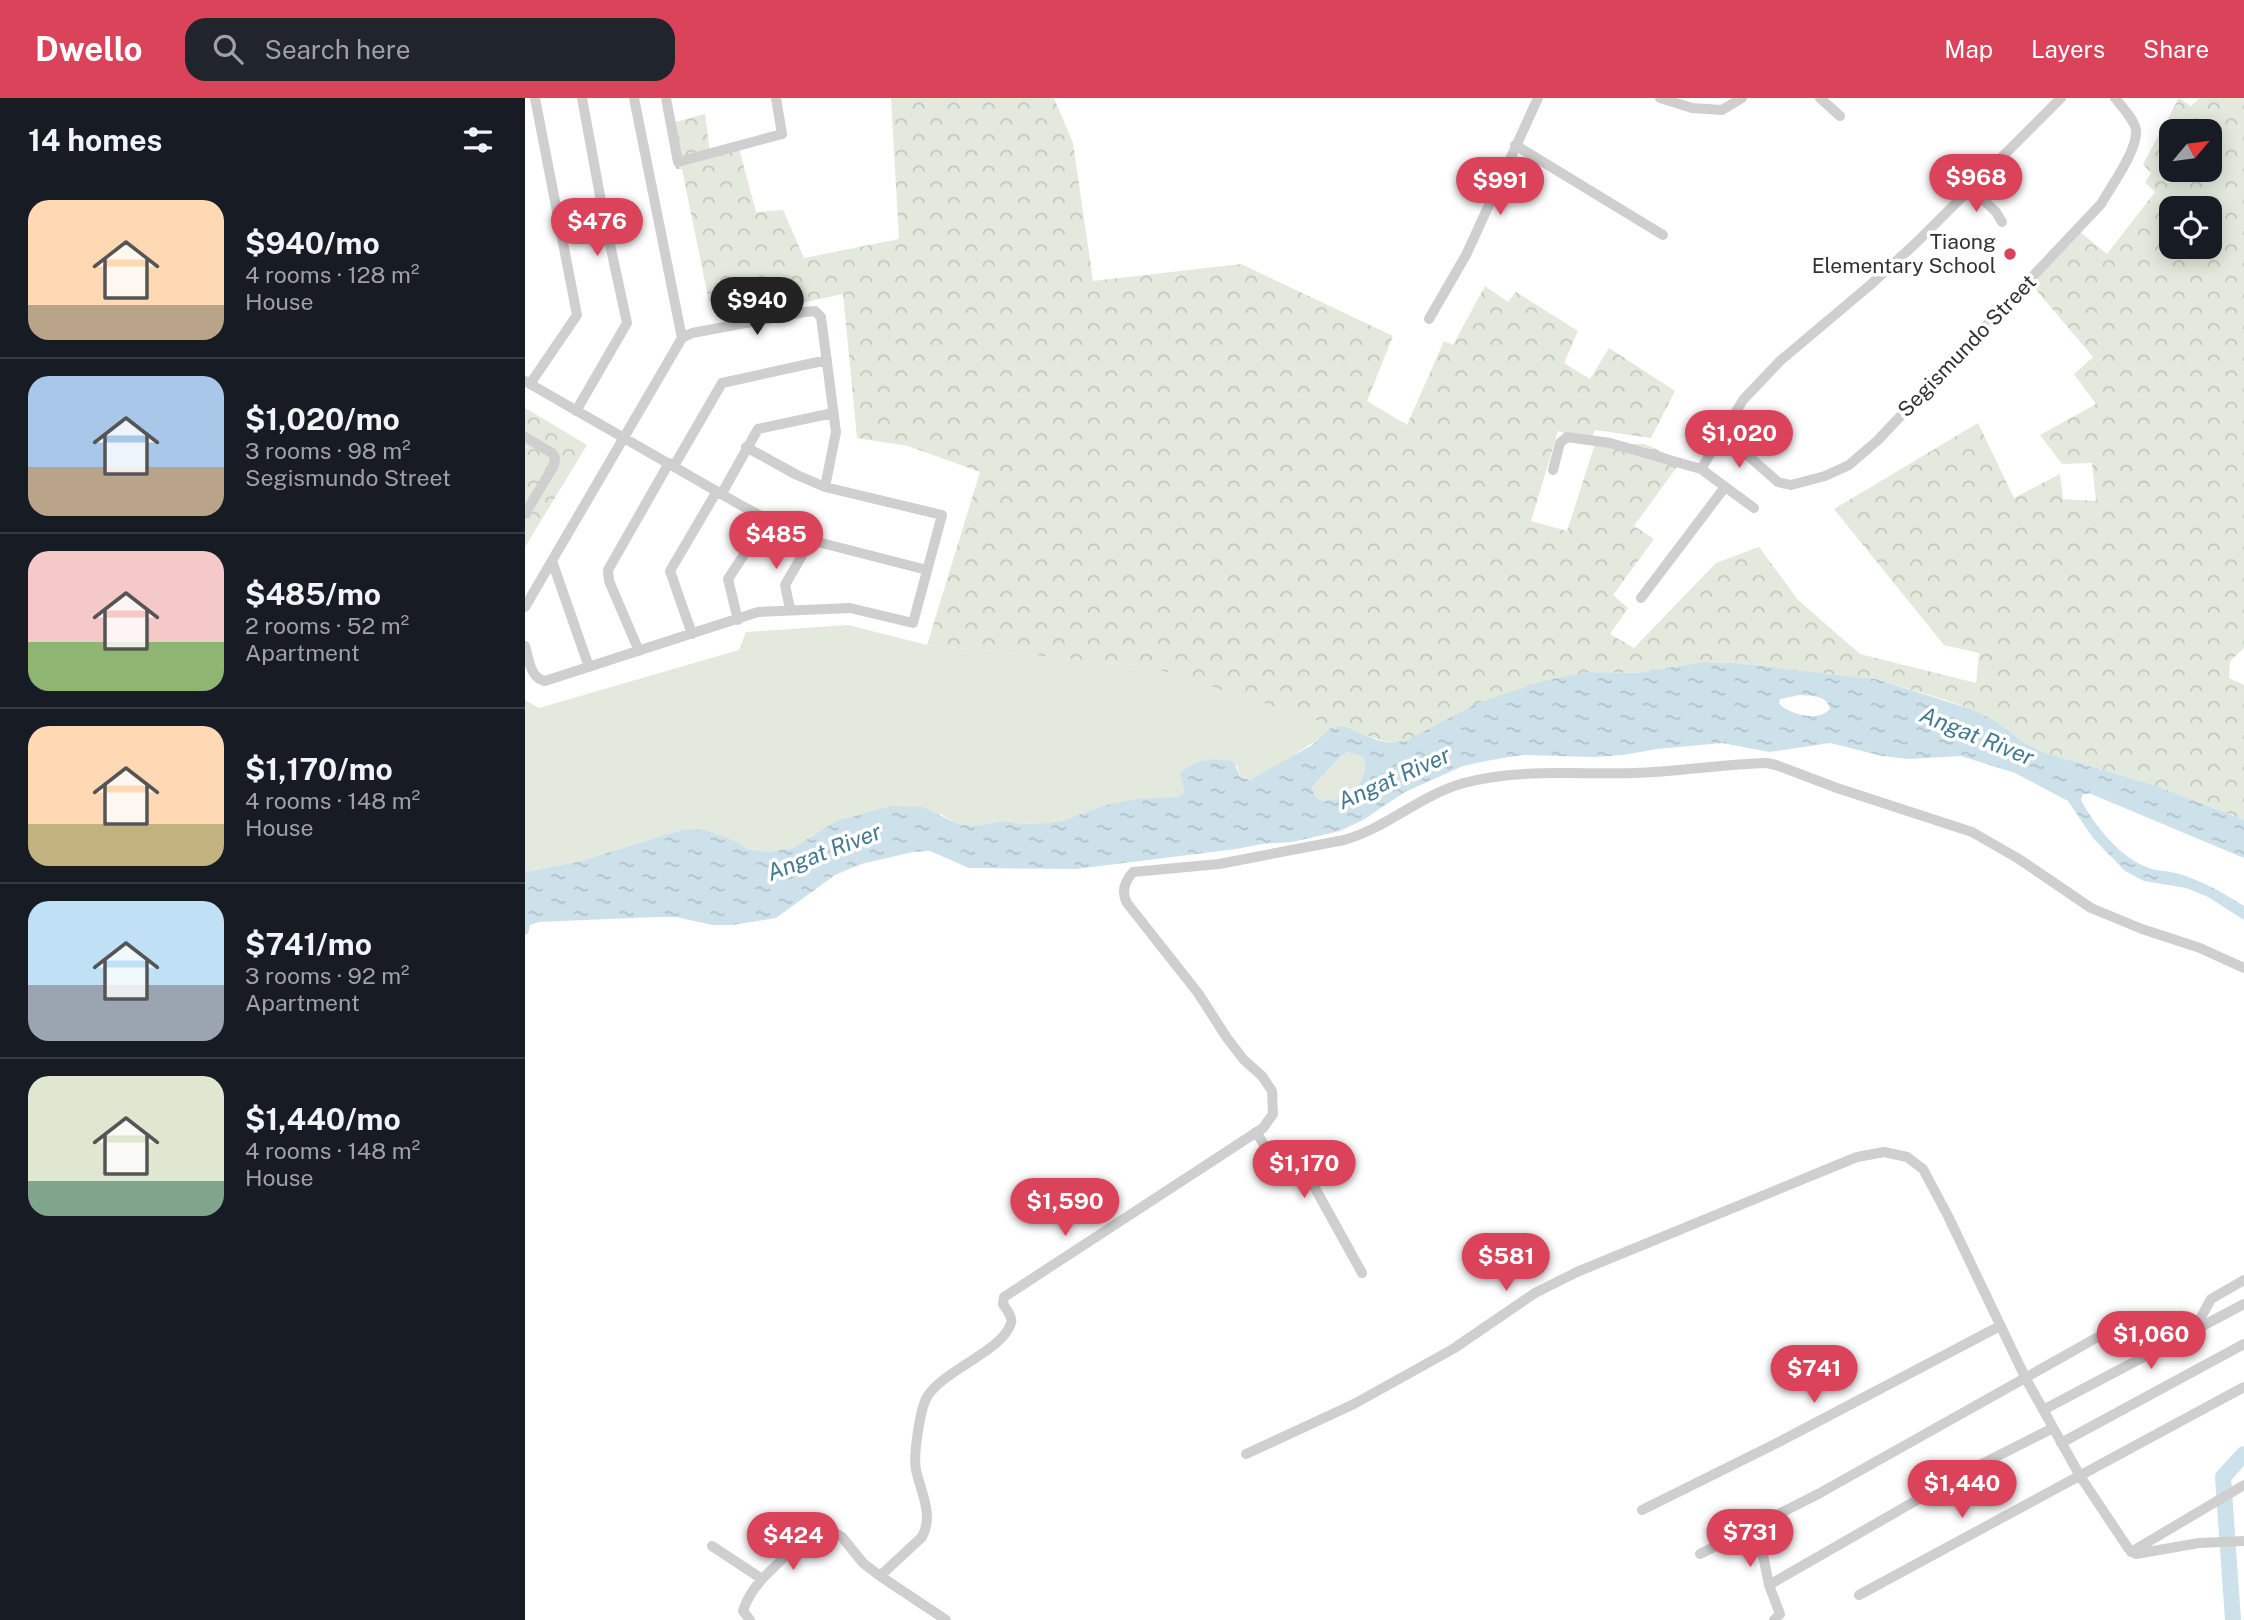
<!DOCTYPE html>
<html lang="en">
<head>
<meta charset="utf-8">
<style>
	:root { --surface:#171b24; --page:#20242c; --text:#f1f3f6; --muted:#9ea1a6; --line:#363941; --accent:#db435a }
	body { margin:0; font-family:"Public Sans",sans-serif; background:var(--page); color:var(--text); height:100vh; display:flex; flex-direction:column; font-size:26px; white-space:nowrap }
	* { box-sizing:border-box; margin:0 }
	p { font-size:23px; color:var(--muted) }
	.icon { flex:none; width:38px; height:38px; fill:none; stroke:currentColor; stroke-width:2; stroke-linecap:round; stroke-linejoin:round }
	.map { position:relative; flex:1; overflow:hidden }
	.side { display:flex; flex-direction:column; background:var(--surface); width:525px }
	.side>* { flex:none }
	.needle { width:46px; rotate:61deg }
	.buttons { position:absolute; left:1634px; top:21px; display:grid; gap:14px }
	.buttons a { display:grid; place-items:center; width:63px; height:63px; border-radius:14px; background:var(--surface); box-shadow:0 4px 18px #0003; font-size:35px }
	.price { position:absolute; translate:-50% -60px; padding:0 16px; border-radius:24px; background:var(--accent); color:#fff; font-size:23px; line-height:46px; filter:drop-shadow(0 2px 4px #0008) }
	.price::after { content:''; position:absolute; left:50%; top:42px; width:21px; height:16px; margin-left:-10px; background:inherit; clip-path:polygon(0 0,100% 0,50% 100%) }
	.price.current { background:#222; color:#fff }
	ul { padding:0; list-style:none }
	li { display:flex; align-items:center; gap:21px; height:175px; padding:0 28px }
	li+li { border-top:2px solid var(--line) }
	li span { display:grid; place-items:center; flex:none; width:196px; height:140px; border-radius:21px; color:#555 }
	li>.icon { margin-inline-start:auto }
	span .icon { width:84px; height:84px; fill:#fffc; stroke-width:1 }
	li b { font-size:30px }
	h2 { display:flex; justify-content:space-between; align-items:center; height:84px; padding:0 28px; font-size:30px }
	header { display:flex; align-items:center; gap:42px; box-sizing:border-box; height:98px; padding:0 35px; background:var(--accent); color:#fff }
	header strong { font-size:33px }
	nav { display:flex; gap:38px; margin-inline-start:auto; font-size:24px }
	.search { width:490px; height:63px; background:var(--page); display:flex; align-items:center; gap:18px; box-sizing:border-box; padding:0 24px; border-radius:21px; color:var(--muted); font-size:26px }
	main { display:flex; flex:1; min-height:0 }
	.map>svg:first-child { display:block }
	.green { fill:#e3e9dc }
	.forest { fill:url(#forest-crowns); fill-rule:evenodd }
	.water { fill:url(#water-ripples); fill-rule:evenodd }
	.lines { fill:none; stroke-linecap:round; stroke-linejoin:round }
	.river { stroke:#cde1ea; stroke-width:16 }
	.minor { stroke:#cfcfcf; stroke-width:10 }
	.poi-dot { fill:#db435a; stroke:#fff; stroke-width:2.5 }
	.labels { text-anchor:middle; stroke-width:7; stroke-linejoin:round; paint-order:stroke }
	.poi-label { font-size:21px; fill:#323232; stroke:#fff; text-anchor:end }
	.street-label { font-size:21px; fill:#323232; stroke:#fff }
	.water-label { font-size:23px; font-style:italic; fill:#447990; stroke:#fff }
</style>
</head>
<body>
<header>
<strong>Dwello</strong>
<div class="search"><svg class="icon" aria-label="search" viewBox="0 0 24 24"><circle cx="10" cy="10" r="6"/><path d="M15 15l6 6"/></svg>Search here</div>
<nav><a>Map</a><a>Layers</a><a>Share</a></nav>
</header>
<main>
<section class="side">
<h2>14 homes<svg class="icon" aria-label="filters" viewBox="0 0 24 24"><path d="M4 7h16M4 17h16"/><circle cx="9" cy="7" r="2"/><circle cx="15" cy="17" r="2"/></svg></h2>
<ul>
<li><span style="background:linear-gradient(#ffd9b3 75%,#b9a48a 0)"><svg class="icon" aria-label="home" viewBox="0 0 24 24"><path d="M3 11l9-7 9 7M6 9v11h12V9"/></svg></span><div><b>$940/mo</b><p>4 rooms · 128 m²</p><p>House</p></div></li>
<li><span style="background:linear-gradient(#a9c7e8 65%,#b9a48a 0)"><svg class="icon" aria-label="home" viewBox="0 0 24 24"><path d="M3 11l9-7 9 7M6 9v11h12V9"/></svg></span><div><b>$1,020/mo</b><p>3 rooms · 98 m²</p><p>Segismundo Street</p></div></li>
<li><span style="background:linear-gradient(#f6c9c9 65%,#8fb573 0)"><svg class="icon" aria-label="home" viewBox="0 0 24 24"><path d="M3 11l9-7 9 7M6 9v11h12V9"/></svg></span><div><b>$485/mo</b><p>2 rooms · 52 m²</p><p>Apartment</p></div></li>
<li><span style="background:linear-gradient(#ffd9b3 70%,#c2b280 0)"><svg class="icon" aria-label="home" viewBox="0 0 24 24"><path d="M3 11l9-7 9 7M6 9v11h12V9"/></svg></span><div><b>$1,170/mo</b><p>4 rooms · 148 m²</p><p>House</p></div></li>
<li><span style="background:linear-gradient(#bfe0f5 60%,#9aa5b1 0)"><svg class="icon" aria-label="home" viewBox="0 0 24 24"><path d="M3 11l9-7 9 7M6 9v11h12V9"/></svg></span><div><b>$741/mo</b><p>3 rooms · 92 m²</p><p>Apartment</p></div></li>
<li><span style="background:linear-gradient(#dfe7d0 75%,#7fa58c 0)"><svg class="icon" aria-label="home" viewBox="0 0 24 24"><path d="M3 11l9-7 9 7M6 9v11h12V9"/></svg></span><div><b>$1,440/mo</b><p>4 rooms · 148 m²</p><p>House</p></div></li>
</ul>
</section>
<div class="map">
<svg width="1719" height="1522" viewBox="0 0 1719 1522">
	<defs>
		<pattern id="forest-crowns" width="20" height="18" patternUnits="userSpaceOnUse" patternTransform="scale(1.75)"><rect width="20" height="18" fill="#e3e9dc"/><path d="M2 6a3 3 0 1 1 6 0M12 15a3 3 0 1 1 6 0" fill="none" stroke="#c3c8bd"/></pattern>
		<pattern id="water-ripples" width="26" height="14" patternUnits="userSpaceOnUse" patternTransform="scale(1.75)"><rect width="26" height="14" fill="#cde1ea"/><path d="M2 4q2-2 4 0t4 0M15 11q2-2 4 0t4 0" fill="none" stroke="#b0c2c9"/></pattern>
	</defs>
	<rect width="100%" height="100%" fill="#fff"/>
	<path class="green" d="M323,527L402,547L622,568L818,628C786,643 758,667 725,682L715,679L712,668C691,660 679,659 659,672L656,681L659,694L653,699L577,708L540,722L522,725L498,726L480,723L450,728L433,726L415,716L295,733L268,750L242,754L222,751L210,743L159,731L56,763L0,774V602L14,610L214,552L221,534Z
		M823,654L838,659C847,683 819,706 795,702L789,696L787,689L815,659Z"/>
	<path class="forest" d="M366,0H529L548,45L568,183L716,166L868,238L842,303L882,327L919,243L928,247L960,188L983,204L991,194L1053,233L1039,265L1065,281L1084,250L1150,293L1126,340L1070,332L1065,344L1033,333L1006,423L1042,433L1070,346H1119L1157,362L1109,428L1129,441L1088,497L1103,510L1085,536L1109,550L1191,465L1234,449L1273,502L1335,556L1451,585L1454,555L1419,547L1309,411L1453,325L1489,400L1535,376L1538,401L1571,403L1567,365L1537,366L1515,337L1571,306L1549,276L1568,259L1502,181L1551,131L1582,156L1630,94L1620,84L1626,75L1618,66L1654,0L1666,8L1675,0H1719V550L1705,563L1704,580L1719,587V722L1629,687L1518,654L1500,645L1472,624L1449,612L1421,602L1351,581L1210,565L1179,564L1110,575L1062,574L919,625L883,642L865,645L622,568L402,547L455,374L383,348L332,340L318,196L210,219L206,200L184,204L157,71H151L143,26L180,16L185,55L214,50L231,114L258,112L279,160L374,141ZM1647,33H1685V72H1647ZM1647,110H1685V149H1647Z
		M0,310L62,347L0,449Z"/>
	<path class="water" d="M1179,564L1210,565L1351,581L1449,612L1472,624L1500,645L1518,654L1629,687L1719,722V760L1566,696H1558L1556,702C1570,728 1595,760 1624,770C1632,773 1642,773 1651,775C1678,783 1695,793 1719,808V822L1683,799L1661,790L1619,783L1600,773L1568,740L1543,703L1490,675L1436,658L1383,661L1357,658L1305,645L1244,654L1197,645L1132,651L1098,657L1069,659L997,657L966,662L938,668L880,694L838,722L815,733L767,744L737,746L711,751L551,771L444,770L405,753L388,754L336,766L310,777L251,820L207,827H187L151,819H131L14,824L5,827L3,836H0V774L56,763L159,731L180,732L210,743L222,751L242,754L268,750L311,723L366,708L398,709L433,726L450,728L480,723L498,726L522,725L540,722L577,708L612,701L653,699L659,694L655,676C669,660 690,660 709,664L715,679L725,682L787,647L806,630L818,628L852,642L865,645L883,642L951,606L1019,583L1062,574L1110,575ZM1275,597C1287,598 1302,597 1305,611C1293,624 1266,617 1254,606L1255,601ZM823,654L838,659C847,683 819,706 795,702L789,696L787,689L815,659Z"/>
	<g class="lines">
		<path class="river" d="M1708,1522L1698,1379L1719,1356"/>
		<path class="minor" d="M109,0L157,240
			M141,0L153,64L257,36L251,0
			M1135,0L1167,10L1197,12L1217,0
			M1295,0L1315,18
			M990,47L1138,137
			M1446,90L1471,114L1477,124
			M904,221L941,157L1013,0
			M0,283L219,409L281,441L402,472
			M5,286L52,217L10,0
			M51,313L102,225L78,114L57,0
			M1197,335L1253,384L1266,387L1300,378L1324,367L1353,342L1576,106C1586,88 1613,52 1611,32C1609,21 1597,9 1590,0
			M0,339L27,355L30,360L29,367L0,416
			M149,368L197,285L302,262
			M1176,371L1218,302L1255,263L1344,188L1391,145L1536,0
			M1028,372L1035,345L1042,339L1085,345L1176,371L1229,410
			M197,395L233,331L308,315
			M27,463L64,569
			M1116,500L1200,389
			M0,509L157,240L167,235L280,214L290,213L296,219L311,334L300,389
			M265,511L260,487L286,442
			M213,522L203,481L243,420
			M167,536L145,473L192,393
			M0,548C4,561 5,580 20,583L233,514L325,510L388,525L417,417L300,389L272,377L221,349
			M114,553L84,483L83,472L144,365
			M731,1034L757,1075L763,1080L785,1081L837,1175
			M1669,1232L1686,1201L1719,1182
			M1518,1312L1719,1206
			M1536,1345L1719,1246
			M721,1356L829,1306L928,1251L1010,1195L1052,1174L1332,1059L1359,1054L1382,1059L1398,1071L1423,1118L1501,1281L1555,1378L1603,1450L1611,1456L1674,1445L1719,1443
			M1117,1412L1252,1345L1475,1228
			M1232,1427L1244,1487L1255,1516L1249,1522
			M187,1448L237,1481L292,1427L296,1426L317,1439L338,1465L355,1478
			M1606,1454L1719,1387
			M1175,1456L1295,1395L1589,1230
			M1244,1487L1439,1375L1528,1330
			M1334,1497L1719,1289
			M225,1522L218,1513C222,1500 228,1492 237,1481
			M421,1522L355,1478L397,1439C409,1417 396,1395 391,1372C388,1358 395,1311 402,1299C418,1272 478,1253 486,1225C488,1219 481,1211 478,1206L479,1199L738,1030L748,1016L747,993L737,978L719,962L702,940L673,895L602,805C596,794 600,783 608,774L694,766L819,742C862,730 895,697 939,685C995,670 1052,677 1109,675C1153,674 1197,666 1242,665L1251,667L1312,690L1447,734L1494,761L1566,810L1617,831L1675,850L1719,870"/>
	</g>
	<circle class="poi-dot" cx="1485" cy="156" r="7"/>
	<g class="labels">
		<g class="poi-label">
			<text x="1471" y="151">Tiaong<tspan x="1471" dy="24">Elementary School</tspan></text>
		</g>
		<g class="street-label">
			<text transform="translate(1442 248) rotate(-46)" y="7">Segismundo Street</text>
		</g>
		<g class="water-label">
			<text transform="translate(1452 638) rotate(22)" y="8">Angat River</text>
			<text transform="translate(869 680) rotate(-24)" y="8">Angat River</text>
			<text transform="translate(299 754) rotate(-21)" y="8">Angat River</text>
		</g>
	</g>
</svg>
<div class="buttons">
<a><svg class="needle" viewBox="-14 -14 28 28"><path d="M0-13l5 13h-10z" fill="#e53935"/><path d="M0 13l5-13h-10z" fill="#9ea1a6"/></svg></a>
<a><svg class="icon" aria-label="locate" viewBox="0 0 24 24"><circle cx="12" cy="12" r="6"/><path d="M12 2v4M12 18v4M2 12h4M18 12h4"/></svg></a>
</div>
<b class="price" style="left:1451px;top:116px">$968</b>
<b class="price" style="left:975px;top:119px">$991</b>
<b class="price" style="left:72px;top:160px">$476</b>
<b class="price current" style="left:232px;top:239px">$940</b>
<b class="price" style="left:1214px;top:372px">$1,020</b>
<b class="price" style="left:251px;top:473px">$485</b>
<b class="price" style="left:779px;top:1102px">$1,170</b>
<b class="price" style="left:540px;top:1140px">$1,590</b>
<b class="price" style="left:981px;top:1195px">$581</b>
<b class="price" style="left:1626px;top:1273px">$1,060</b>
<b class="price" style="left:1289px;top:1307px">$741</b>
<b class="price" style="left:1437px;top:1422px">$1,440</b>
<b class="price" style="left:1225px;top:1471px">$731</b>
<b class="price" style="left:268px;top:1474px">$424</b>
</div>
</main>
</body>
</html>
